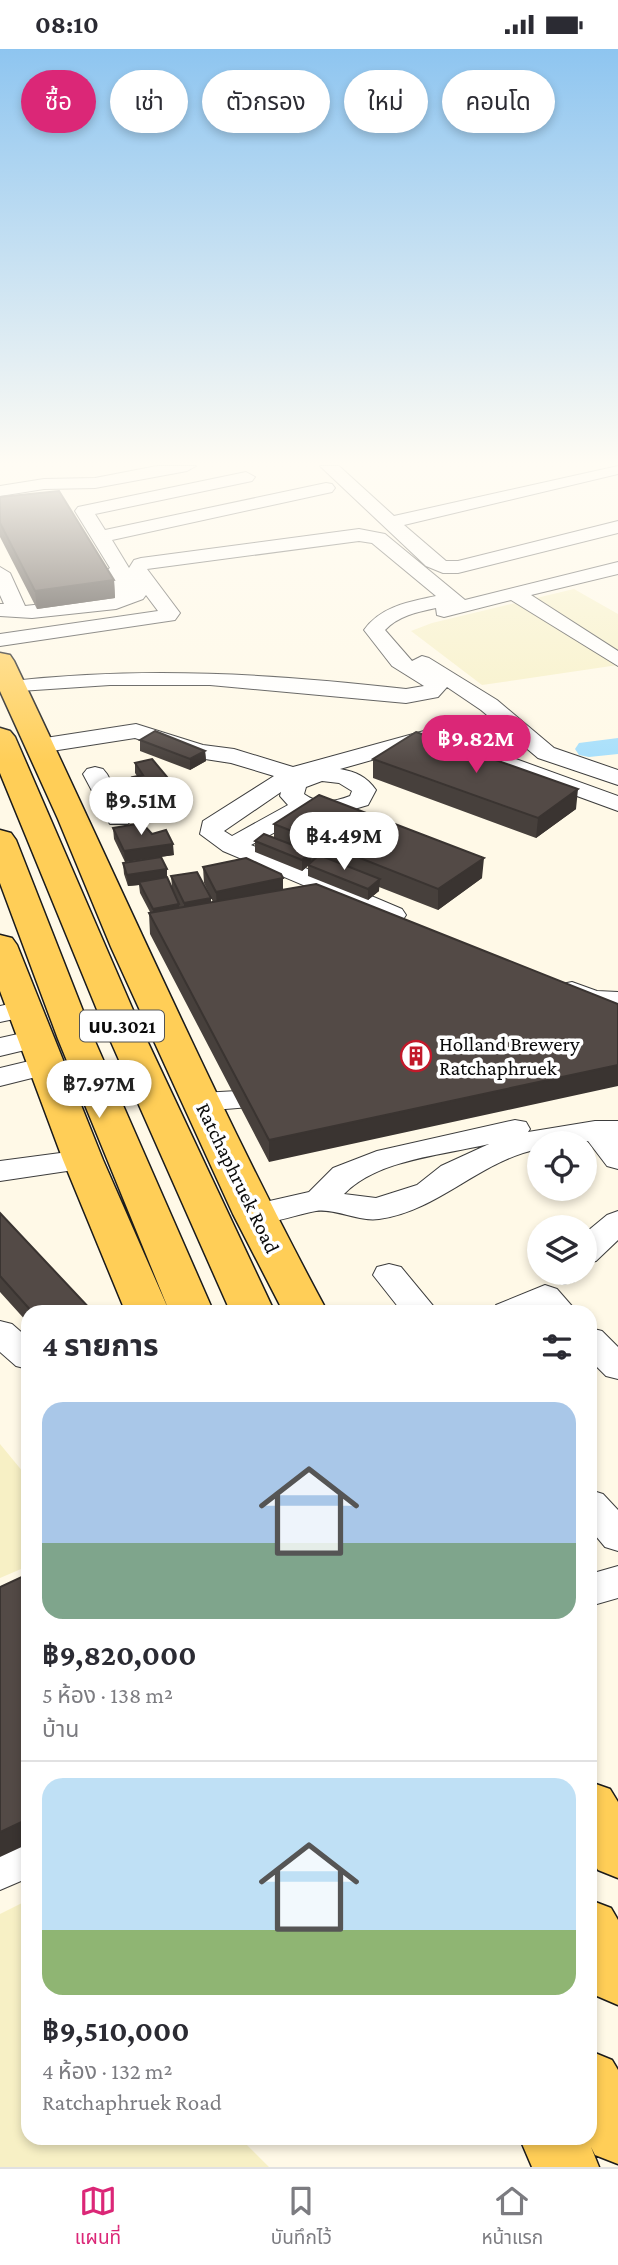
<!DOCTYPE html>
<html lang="th">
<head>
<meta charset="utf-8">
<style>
	:root { --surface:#fff; --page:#f2f2f3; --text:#2b2b33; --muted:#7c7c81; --line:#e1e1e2; --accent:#db2777 }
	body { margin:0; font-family:"Crimson Pro","Noto Sans Thai",serif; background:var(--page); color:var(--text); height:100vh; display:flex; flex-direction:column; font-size:26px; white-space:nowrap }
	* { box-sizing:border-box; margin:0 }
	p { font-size:23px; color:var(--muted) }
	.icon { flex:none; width:38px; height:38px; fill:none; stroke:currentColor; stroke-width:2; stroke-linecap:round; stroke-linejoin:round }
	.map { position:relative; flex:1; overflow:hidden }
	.details { position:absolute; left:21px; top:1256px; width:576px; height:840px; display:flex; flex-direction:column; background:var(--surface); border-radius:21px; box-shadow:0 4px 10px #0003 }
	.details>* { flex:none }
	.guide { position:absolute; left:21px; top:21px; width:578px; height:63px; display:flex; gap:14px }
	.tools { position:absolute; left:527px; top:1082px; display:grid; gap:14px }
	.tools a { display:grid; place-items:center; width:70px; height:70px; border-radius:50%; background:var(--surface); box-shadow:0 4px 10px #0003; font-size:35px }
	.price { position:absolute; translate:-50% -60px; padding:0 16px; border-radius:24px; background:#fff; color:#222; font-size:23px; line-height:46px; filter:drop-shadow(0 2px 4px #0008) }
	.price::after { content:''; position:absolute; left:50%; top:42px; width:21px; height:16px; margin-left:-10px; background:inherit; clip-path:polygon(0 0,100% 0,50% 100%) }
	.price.on { background:var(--accent); color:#fff }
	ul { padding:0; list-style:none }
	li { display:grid; align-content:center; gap:14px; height:371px; padding:0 21px }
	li+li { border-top:2px solid var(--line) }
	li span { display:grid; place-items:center; height:217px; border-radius:21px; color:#555 }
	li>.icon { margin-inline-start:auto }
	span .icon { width:126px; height:126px; fill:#fffc; stroke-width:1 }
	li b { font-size:30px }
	h2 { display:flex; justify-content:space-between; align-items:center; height:84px; padding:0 21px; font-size:30px }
	.pill { padding:0 24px; border-radius:32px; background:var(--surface); box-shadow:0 4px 10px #0003; font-size:24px; line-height:63px }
	.pill.on { background:var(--accent); color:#fff }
	.status { display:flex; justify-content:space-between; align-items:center; height:49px; padding:0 35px; background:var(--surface); direction:ltr }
	.status svg { height:19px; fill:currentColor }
	.tabs { display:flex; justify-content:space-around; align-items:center; height:98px; border-top:2px solid var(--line); background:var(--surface); font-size:19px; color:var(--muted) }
	.tabs a { display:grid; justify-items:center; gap:4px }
	.tabs .on { color:var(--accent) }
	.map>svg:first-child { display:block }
	.farmland { fill:#f7f0c5 }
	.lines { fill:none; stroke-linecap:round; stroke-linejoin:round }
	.river { fill:#a7dffb; fill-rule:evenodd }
	.minor-casing { stroke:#3d3d3d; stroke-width:2 }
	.major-casing { stroke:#1b1b1b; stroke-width:3 }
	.minor { fill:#fff; fill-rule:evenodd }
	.major { fill:#ffce57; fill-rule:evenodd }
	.wall { fill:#47403c }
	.shaded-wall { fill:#3a3431 }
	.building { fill:#534a46; stroke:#3a3431; stroke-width:2 }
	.labels { text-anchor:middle; stroke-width:7; stroke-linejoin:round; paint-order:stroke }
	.shield { fill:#fff; stroke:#545454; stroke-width:2 }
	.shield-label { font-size:19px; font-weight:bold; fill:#0a0a0a }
	.poi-label { font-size:21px; fill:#0a0a0a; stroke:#fff; text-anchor:start }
	.street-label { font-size:21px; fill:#0a0a0a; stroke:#fff }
</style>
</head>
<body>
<div class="status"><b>08:10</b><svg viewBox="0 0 49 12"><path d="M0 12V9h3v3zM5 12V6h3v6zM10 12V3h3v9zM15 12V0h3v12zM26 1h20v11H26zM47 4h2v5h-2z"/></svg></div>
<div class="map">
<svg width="618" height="2118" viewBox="0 0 618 2118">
	<rect width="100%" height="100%" fill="#fff9e7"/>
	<path class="farmland" d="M574,540L618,565V616L482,636L411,582L432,574Z
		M0,1395L28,1429V1517L0,1529Z
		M28,1851V2090H241L269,2118H0V1865Z"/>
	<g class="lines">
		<path class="river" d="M618,689V705L589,708L579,706L575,700L579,694Z"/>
		<g class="minor-casing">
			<path id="minor" d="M157,417H196L187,422L95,439L44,440L0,447V437L44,430L95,429Z
				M320,417H339L394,467L618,417V425L404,476L446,512H458L618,472V484L458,524H443L426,517Z
				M246,423L255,428L252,432L95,465L105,481L326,434L332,435L335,439L332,443L112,491L129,519L134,511L141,509L359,480L385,485L465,551L618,513V525L531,546L618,602V617L511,551L444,568L437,566L436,559C417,563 398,567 385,581L412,612L422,607L429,609L497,651L554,699L618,721V736L538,709L481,661L447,638L438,648L406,654L210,636H110L5,643L2,638L5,633L13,632C145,617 275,625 406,640L424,637L392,617L364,581C381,557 409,553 436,547L372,494L359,492L147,520L180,564L175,571L0,597V585L158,562L146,546L143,550L116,560L32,569L0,567V555H4L0,546V518L10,524L25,557L115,547L100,525L110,519L75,462L78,458Z
				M136,675L203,696L234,700L293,718L424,682L444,684L618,747V762L440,697L425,696L340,720C356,723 366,727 376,741L368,756L334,766L309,765L251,796L402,860L406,866L402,872L393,874L223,802L200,785L203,772L274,727L231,714L192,708L135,689L39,704L28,697L39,690ZM322,732L339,734L352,742L350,747C334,753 319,756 304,745L306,738ZM281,743L280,747L288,756L232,787L224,782Z
				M95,718L103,720L107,725L131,770L128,775H110L107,770L83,725L87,720Z
				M572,933L597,942L618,943V959C599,959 570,959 558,941L562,935Z
				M23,952L33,954L37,960L33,966L0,973V957Z
				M36,981L46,984L50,990L46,996L0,1007V989Z
				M46,1008L56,1011L60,1017L56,1023L0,1037V1019Z
				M277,1040L287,1043L292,1049L287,1055L201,1062L191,1059L186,1053L191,1047L201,1044Z
				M515,1071L526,1073L530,1080L528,1083L595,1072H618V1120L607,1117L588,1092L539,1094V1100C480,1111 439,1162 379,1170C358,1173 336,1159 316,1162C292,1166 266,1179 243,1172L238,1165L243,1158L309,1143L333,1119L377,1102ZM489,1095L441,1117L417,1136L376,1149L344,1145C378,1110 444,1106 489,1095Z
				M83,1101L94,1104L98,1111L94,1118L0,1132V1112Z
				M618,1162V1191L596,1212L584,1215V1185L607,1166Z
				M389,1215L401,1218L439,1264H403L373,1226L377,1218Z
				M580,1223L575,1232L563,1235L551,1232L547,1224Z
				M545,1236L557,1240L578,1264H491L496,1256Z
				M0,1272L12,1275L28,1289V1320L16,1317L0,1303Z
				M590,1279L602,1282L618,1298V1330L606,1327L590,1311Z
				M590,1441L603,1445L618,1461V1502L605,1498L590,1480Z
				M618,1517V1549L590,1557V1525Z
				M28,1787V1829L0,1841V1799Z"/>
		</g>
		<g class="major-casing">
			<path id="major" d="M0,604L10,606L14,612C118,829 213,1051 328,1264H284L233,1165L111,898L58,770L0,642Z
				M0,679L10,682L15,688L136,968L275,1264H231L100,968L0,724Z
				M0,781L11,784L16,791L94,990L214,1264H170L58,990L0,834Z
				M0,886L12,889L17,896L103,1111L170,1264H126L63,1111L0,942Z
				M590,1733L610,1740L618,1753V1829L598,1821L590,1808Z
				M590,1851L611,1859L618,1871V1956L597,1947L590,1935Z
				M590,2002L612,2011L618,2021V2115L595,2106L591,2098L599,2118H532L520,2090H590Z"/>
		</g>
		<use href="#minor" class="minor"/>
		<use href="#major" class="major"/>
	</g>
	<path class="wall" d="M0,448L114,531L115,549L37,560L0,488Z
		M140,691L205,702L206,712L190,721L140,702Z
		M373,710L576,760L536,789L373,729Z
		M135,714L173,735L174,746L151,751L134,739L133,728L137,727L135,724Z
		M274,775L482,829L438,861L379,838V842L368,851L308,827V817L302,822L255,803V792L274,789Z
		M113,779L152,785L174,806L125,813L114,790Z
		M123,814L167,828L172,838L171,827L211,849V853H213L204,834L203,818L281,825L269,1113L150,885L149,864L150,863L140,844L139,836L128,837L124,825Z
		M0,1164L94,1264H28V1274L0,1243Z"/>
	<path class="shaded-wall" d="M114,531L115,549L37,560L35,542Z
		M205,702L206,712L190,721V710Z
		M173,735L174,746L151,751L150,740Z
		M578,740L576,760L536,789L538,769Z
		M173,795L174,806L125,813L124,802Z
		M311,803V814L302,822V811Z
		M484,809L482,829L438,861V840Z
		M167,820V831L139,833V836L128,837L127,826Z
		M283,829V846L217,859L216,843Z
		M380,830L379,842L368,851V840Z
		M211,849V860L184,865V854Z
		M179,855L180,866L154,871L153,860Z
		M618,1016V1037L269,1113V1091Z
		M28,1770V1795L0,1808V1783Z"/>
	<path class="building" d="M59,442L114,531L35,542L0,474V448Z
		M155,682L205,702L190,710L140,691Z
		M416,683L578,740L538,769L373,710Z
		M152,710L173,735L150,740L133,728L143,726L135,714Z
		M319,746L484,809L438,840L274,775Z
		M142,774L152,785L166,781L173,795L124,802L113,779Z
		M264,785L311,803L302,811L255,792Z
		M319,806L380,830L368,840L308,816Z
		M161,808L167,820L127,826L123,814Z
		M246,809L281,825L283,829L216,843L203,818Z
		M197,823L211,849L184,854L171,827Z
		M167,828L179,855L153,860L139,833Z
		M316,835L618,955V1016L269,1091L149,864Z
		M0,1164L94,1264H33L0,1227Z
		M28,1525V1770L0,1783V1538Z"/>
	<linearGradient id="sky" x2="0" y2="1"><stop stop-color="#8ec5f0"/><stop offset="0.58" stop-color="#fffcf4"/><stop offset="1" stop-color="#fffcf4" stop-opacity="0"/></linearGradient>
	<rect width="618" height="714" fill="url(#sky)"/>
	<defs>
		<g id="building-ring" transform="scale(1.575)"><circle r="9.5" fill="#fff" stroke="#c2192a" stroke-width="1.5"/><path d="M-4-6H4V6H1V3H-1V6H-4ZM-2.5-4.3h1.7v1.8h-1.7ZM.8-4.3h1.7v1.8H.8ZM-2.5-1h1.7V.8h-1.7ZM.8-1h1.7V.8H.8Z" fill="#c2192a"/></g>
	</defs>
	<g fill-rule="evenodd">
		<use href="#building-ring" x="416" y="1007"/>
	</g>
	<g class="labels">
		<rect class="shield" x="80" y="961.5" width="84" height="31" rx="5"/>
		<g class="shield-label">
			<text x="122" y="984">นบ.3021</text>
		</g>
		<g class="poi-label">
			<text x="439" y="1002">Holland Brewery<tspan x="439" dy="24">Ratchaphruek</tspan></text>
		</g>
		<g class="street-label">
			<text transform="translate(238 1129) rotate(64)" y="7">Ratchaphruek Road</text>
		</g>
	</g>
</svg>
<div class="tools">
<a><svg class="icon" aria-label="locate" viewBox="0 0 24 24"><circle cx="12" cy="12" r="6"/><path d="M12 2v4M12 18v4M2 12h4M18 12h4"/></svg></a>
<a><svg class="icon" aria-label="layers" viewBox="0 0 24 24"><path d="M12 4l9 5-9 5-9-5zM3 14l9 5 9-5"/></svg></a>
</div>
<b class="price on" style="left:476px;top:726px">฿9.82M</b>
<b class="price" style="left:141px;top:788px">฿9.51M</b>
<b class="price" style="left:344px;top:823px">฿4.49M</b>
<b class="price" style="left:99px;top:1071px">฿7.97M</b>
<div class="guide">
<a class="pill on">ซื้อ</a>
<a class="pill">เช่า</a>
<a class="pill">ตัวกรอง</a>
<a class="pill">ใหม่</a>
<a class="pill">คอนโด</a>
</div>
<section class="details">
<h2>4 รายการ<svg class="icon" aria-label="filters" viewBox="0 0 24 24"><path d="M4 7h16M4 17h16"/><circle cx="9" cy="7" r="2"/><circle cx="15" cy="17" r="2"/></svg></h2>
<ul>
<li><span style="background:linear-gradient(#a9c7e8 65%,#7fa58c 0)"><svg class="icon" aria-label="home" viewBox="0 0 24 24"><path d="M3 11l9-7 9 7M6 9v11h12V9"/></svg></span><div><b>฿9,820,000</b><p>5 ห้อง · 138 m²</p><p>บ้าน</p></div></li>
<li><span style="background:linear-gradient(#bfe0f5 70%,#8fb573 0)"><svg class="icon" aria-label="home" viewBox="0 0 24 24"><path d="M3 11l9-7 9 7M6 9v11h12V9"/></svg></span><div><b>฿9,510,000</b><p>4 ห้อง · 132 m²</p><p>Ratchaphruek Road</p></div></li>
</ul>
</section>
</div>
<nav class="tabs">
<a class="on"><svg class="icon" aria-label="map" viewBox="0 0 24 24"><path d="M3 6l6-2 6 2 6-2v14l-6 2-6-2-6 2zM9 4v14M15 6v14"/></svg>แผนที่</a>
<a><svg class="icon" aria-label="saved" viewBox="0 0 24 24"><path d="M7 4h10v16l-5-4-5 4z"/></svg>บันทึกไว้</a>
<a><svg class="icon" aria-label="home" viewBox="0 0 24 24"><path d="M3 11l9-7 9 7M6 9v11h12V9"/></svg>หน้าแรก</a>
</nav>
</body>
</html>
